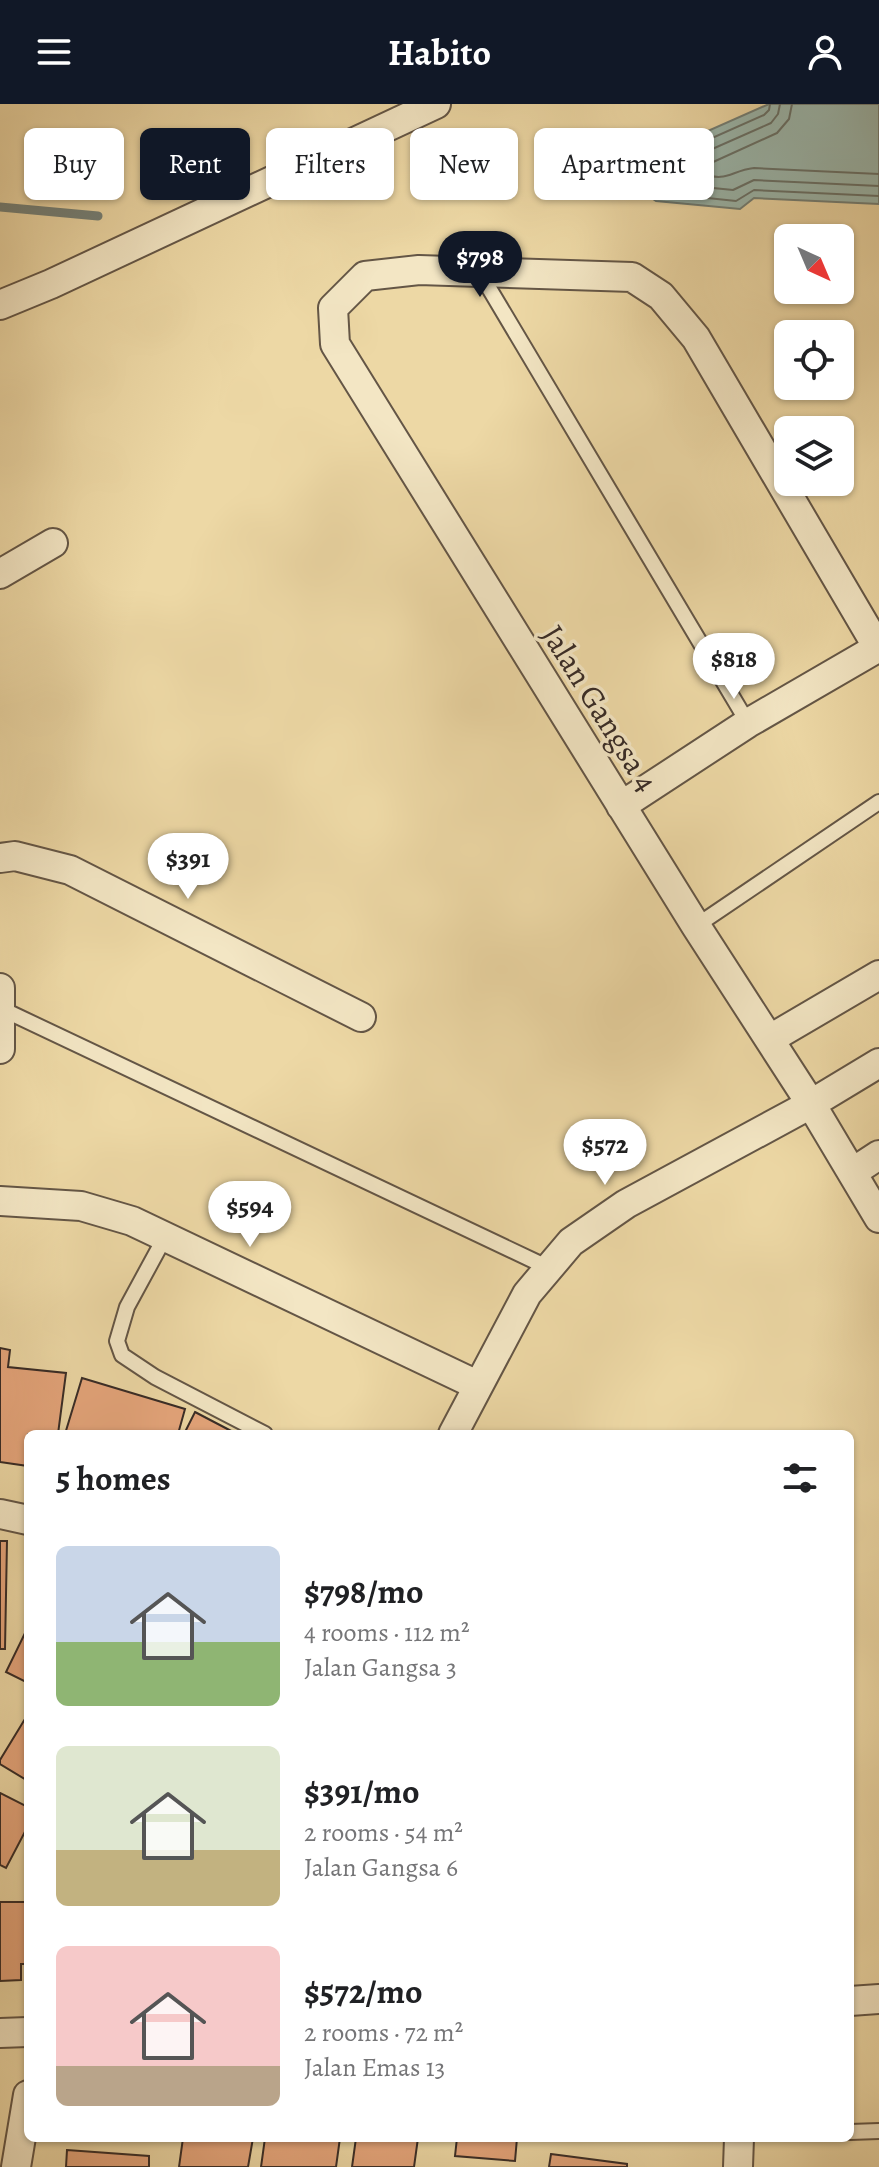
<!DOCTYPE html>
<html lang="en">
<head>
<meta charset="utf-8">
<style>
	:root { --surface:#fff; --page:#f6f6f6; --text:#202124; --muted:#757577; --accent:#111827 }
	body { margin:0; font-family:Alegreya,serif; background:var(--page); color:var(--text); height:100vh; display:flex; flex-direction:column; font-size:30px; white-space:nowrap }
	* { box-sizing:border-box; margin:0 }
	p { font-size:26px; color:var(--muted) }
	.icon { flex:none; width:44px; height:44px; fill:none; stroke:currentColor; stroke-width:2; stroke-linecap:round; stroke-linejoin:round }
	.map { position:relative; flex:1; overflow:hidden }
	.drawer { position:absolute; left:24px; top:1326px; width:830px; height:712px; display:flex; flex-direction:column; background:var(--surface); border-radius:12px; box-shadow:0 2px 6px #0004 }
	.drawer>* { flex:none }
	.hud { position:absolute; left:24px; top:24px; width:832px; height:72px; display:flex; gap:16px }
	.needle { width:52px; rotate:136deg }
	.tools { position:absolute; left:774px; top:120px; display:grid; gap:16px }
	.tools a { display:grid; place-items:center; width:80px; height:80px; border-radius:12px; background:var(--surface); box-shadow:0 2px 6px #0004; font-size:40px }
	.price { position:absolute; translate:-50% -68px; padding:0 18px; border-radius:28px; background:#fff; color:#222; font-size:26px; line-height:52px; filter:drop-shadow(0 2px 4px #0008) }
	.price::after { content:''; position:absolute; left:50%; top:48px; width:24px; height:18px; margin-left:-12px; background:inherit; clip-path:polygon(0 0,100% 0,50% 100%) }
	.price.selected { background:var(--accent); color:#fff }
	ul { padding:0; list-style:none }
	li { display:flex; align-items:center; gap:24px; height:200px; padding:0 32px }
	li span { display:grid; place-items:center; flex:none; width:224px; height:160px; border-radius:12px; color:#555 }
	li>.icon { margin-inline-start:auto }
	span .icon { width:96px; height:96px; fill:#fffc; stroke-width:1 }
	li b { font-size:34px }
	h2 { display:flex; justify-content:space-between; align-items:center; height:96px; padding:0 32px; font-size:34px }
	.tag { padding:0 28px; border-radius:12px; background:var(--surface); box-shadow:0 2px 6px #0004; font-size:28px; line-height:72px }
	.tag.selected { background:var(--accent); color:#fff }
	header { display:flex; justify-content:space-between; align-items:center; height:104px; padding:0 32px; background:var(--accent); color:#fff; font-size:36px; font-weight:700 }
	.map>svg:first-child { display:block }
	.water { fill:#9bb8ae; stroke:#738078; stroke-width:2 }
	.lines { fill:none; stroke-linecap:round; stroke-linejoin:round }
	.shore { stroke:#69726a; stroke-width:2 }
	.stream { stroke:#738078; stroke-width:9 }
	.building { fill:#e5a57b; stroke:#372b26; stroke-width:2 }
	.lane-casing { stroke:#645646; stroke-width:18 }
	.street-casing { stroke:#645646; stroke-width:32 }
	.lane { stroke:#f3e6c4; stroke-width:14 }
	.street { stroke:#f3e6c4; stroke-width:28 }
	.labels { text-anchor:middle; stroke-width:7; stroke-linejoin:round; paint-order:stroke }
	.street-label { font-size:32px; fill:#372b26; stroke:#f3e6c4 }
</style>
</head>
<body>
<header><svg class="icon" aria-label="menu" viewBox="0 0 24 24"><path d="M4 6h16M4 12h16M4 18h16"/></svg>Habito<svg class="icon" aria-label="person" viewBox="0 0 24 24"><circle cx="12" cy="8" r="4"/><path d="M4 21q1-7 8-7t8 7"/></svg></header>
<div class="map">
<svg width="879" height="2063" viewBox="0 0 879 2063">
	<rect width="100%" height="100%" fill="#edd8a5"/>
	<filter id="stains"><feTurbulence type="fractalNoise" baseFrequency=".0025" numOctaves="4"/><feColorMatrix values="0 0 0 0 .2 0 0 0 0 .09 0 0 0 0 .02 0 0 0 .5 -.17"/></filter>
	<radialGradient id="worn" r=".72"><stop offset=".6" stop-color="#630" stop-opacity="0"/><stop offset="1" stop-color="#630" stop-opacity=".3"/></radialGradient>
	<path class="water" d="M769,0H879V100L754,94L740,105L656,97L623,74L631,61Z"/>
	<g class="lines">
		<path class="shore" d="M770,0L769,6L764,11L638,67L636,73L660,89L736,97L754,86L879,92
			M780,0L778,10L771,19L658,69L656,74L663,79L733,86L754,76L879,82
			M792,0L789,15L777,29L700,64L699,69C729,79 729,67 754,64L879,70"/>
		<path class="stream" d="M0,103L98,112"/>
	</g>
	<path class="building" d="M0,1244L10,1246L8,1263L66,1269L58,1330H28V1362L0,1358Z
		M82,1274L185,1305L178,1330H65Z
		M195,1308L237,1330H184Z
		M0,1437H7L5,1545H0Z
		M28,1523V1579L6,1568Z
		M28,1610V1677L0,1660V1656Z
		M0,1689L28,1703V1722L6,1764L0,1761Z
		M0,1798H28V1860H21V1876L0,1877Z
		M183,2034H253L248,2063H179Z
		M265,2034H340L336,2063H261Z
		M356,2034H418L414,2063H352Z
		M457,2034H517L515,2057L455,2052Z
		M67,2046L149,2052V2063H66Z
		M551,2050L627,2060V2063H549Z"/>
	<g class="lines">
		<g class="lane-casing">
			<path id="lane" d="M480,169L748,619
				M696,822L879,698
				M2,905L549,1164
				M165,1133L127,1203L117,1237L122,1251L155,1273L265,1330
				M850,2028L879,2027"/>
		</g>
		<g class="street-casing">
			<path id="street" d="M0,201L51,180L436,0
				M0,470L53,439
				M878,544L696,234L661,192L632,173L419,166L365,172L333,204L335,240L696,822L811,1000L879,1114
				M621,702L748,619L879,543
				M0,754L15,752L70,766L361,913
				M0,884V945
				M770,935L879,871
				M853,1068L879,1051
				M0,1097L81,1102L132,1117L477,1281
				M453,1330L527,1190L571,1138L626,1100L811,1000L879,959
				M0,1410L28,1416
				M850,1897L879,1895
				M0,1929L28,1928
				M16,2063L28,1991
				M738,2063L739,2034"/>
		</g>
		<use href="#lane" class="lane"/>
		<use href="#street" class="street"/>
	</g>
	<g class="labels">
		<g class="street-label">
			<text transform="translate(600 604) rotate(58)" y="11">Jalan Gangsa 4</text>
		</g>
	</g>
	<rect width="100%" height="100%" filter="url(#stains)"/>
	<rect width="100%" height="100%" fill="url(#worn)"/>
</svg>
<div class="tools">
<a><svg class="needle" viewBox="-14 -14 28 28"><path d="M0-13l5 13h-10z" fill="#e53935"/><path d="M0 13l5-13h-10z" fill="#757577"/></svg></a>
<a><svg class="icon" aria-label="locate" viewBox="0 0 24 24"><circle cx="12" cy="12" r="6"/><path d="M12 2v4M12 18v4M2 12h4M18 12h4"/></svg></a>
<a><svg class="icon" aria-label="layers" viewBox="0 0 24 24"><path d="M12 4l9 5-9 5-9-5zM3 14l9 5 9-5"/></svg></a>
</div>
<b class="price selected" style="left:480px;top:195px">$798</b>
<b class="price" style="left:734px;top:597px">$818</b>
<b class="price" style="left:188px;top:797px">$391</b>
<b class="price" style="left:605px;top:1083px">$572</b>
<b class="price" style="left:250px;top:1145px">$594</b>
<div class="hud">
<a class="tag">Buy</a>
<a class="tag selected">Rent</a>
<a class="tag">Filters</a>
<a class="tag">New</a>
<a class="tag">Apartment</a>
</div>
<section class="drawer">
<h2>5 homes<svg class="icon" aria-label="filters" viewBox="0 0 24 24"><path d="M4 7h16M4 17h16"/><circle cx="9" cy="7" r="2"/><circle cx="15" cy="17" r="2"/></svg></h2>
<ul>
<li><span style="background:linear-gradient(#c9d6e8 60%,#8fb573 0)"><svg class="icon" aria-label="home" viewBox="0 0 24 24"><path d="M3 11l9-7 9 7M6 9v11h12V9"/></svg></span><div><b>$798/mo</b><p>4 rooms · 112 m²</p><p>Jalan Gangsa 3</p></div></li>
<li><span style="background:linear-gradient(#dfe7d0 65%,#c2b280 0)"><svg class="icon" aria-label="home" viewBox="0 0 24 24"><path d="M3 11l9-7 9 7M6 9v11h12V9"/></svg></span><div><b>$391/mo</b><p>2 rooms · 54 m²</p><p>Jalan Gangsa 6</p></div></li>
<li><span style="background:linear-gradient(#f6c9c9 75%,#b9a48a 0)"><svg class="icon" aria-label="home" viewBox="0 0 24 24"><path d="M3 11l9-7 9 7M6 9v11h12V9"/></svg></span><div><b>$572/mo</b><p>2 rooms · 72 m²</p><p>Jalan Emas 13</p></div></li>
</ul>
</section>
</div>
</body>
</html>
